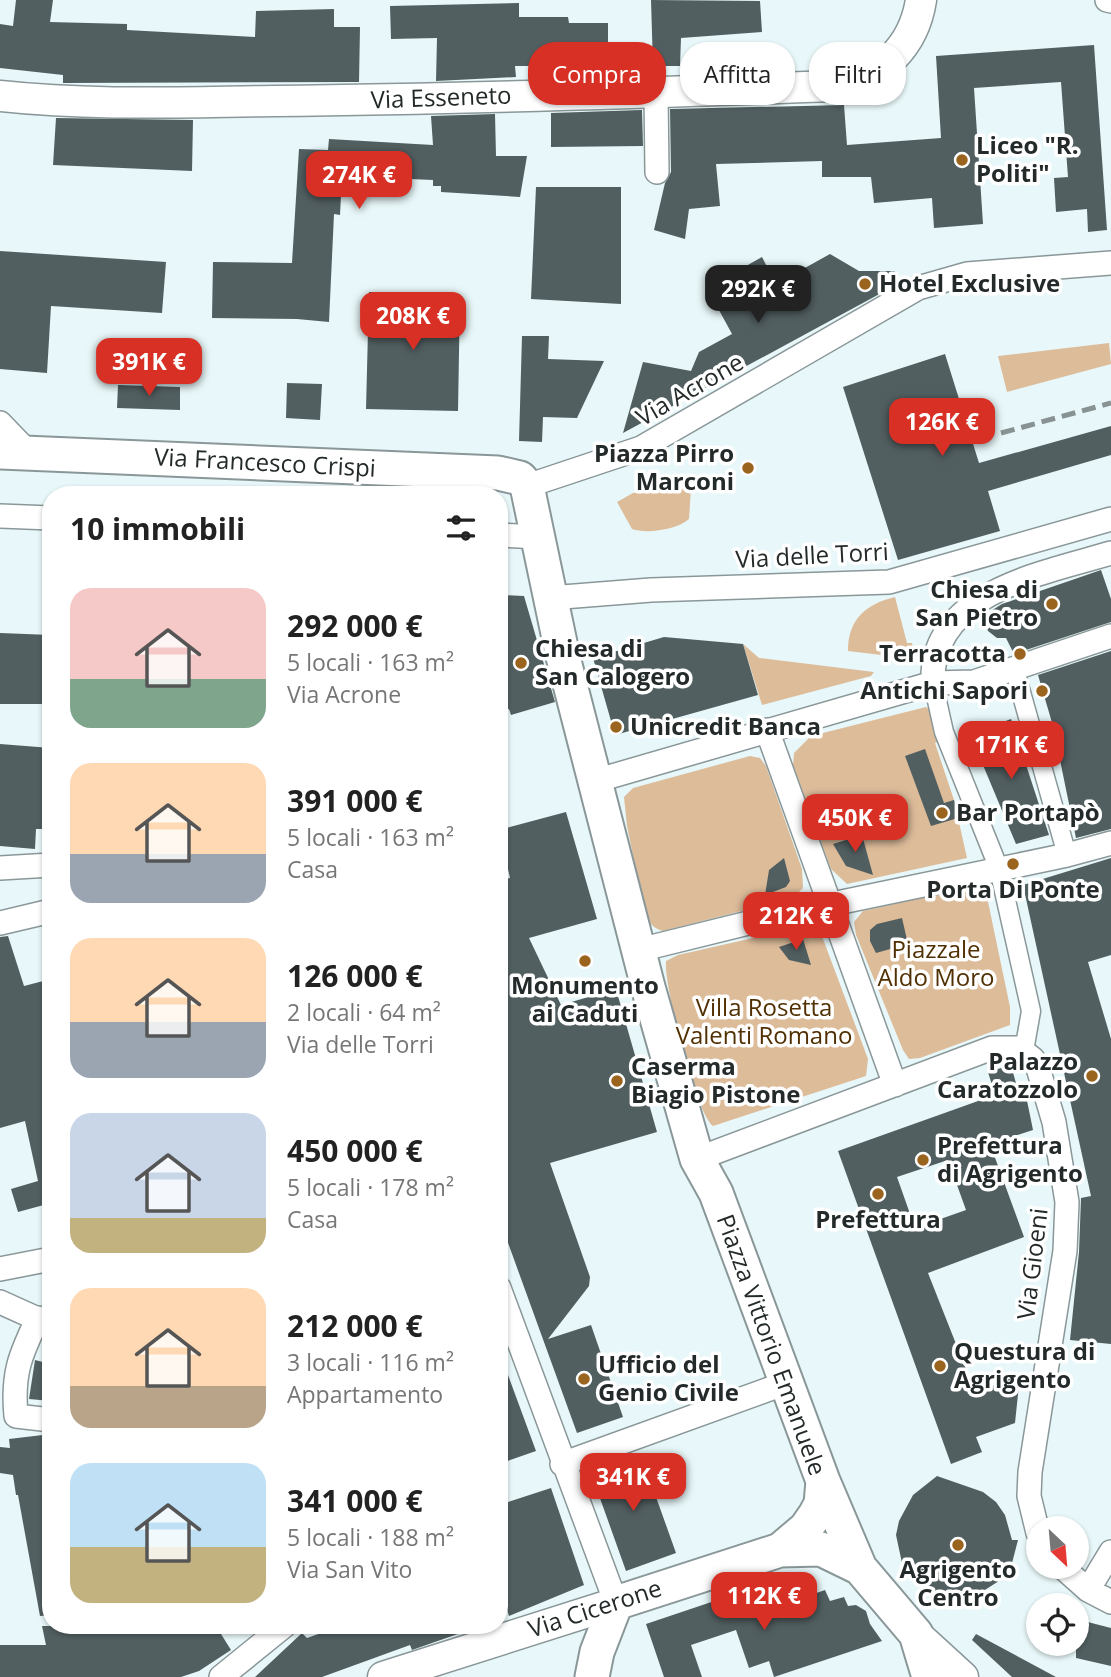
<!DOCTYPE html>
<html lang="it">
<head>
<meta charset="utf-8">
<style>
	:root { --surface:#fff; --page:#f2f2f2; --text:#222; --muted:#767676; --accent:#d93025 }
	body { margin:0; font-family:"Open Sans",sans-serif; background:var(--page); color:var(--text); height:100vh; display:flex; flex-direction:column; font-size:26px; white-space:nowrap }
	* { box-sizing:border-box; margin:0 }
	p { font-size:23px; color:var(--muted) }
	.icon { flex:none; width:38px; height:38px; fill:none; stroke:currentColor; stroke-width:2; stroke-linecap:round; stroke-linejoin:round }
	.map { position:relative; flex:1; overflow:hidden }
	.details { position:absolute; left:42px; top:486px; width:466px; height:1148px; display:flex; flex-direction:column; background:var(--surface); border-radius:28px; box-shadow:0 2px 5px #0004 }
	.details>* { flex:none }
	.guide { position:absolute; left:528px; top:42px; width:476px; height:63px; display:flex; gap:14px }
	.needle { width:46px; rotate:154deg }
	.controls { position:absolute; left:1026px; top:1516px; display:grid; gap:14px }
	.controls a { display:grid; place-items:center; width:63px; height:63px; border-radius:50%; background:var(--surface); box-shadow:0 2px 5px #0004; font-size:35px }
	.price { position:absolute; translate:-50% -60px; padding:0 16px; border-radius:14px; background:var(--accent); color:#fff; font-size:23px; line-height:46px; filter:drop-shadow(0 2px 4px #0008) }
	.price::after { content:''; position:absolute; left:50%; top:42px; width:21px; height:16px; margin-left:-10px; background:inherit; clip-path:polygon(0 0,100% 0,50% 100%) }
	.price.on { background:#222; color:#fff }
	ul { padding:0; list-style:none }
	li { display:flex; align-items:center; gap:21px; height:175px; padding:0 28px }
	li span { display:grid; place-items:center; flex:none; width:196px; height:140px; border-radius:21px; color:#555 }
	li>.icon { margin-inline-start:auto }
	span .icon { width:84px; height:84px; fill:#fffc; stroke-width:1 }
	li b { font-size:30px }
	h2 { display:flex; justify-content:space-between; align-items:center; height:84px; padding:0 28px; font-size:30px }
	.chip { padding:0 24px; border-radius:28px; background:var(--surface); box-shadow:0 2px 5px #0004; font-size:24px; line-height:63px }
	.chip.on { background:var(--accent); color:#fff }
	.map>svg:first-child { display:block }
	.green { fill:#ddbc9a }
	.building { fill:#525f61; fill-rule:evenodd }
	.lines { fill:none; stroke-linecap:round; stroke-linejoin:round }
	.pedestrian-casing { stroke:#8a9799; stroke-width:21 }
	.minor-casing { stroke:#8a9799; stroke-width:26 }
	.tertiary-casing { stroke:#8a9799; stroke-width:33 }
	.secondary-casing { stroke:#8a9799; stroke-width:37 }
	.pedestrian { stroke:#fff; stroke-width:18 }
	.minor { stroke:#fff; stroke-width:23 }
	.tertiary { stroke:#fff; stroke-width:30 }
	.secondary { stroke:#fff; stroke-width:33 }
	.rail { stroke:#889293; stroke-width:5; stroke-dasharray:14 7; stroke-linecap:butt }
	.poi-dot { fill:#9b641e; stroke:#fff; stroke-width:2.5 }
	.labels { text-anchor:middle; stroke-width:7; stroke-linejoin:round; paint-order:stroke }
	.street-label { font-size:24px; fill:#242a2a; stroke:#fff }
	.poi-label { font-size:24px; font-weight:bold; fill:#242a2a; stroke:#fff; text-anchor:start }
	.park-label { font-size:24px; fill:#513003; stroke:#fff }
</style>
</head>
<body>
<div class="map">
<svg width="1111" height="1677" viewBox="0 0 1111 1677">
	<rect width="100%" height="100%" fill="#e8f7f9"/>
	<path class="green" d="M1109,343L1111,364L1007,392L998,356Z
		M691,488L689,519C677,530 646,534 632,529L617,502L633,493Z
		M895,597L907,643H912L915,659L848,651C848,619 866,604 895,597Z
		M743,644L759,658L874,672L871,676L762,705Z
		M926,707L931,711L943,739L935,743L954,800L967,858L847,884L831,869L793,765L794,753L811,736Z
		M750,756L760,758L766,766L802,869L803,888L795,896L785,900L663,931C652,928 650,923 645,914L627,826L624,797L633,788Z
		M971,887L978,888L987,897L1010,1007V1025L920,1058L909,1059L903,1050L856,935L854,922L863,911Z
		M811,925L823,939L868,1059L866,1076L713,1126C697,1116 663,983 666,961L678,955Z"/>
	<path class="building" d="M16,0H53L50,22L127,24V30L255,37L256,11L334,9V27H360L359,82L63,83V75L0,68V24L13,26Z
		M651,0L760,1L762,32L681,38L680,66H653Z
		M519,3V17H568L569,23H608V66H515L516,77L436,81L437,38L391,39L390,6Z
		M1094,45L1107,230L1088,232L1087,209L1056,212L1054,178L1068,177L1061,82L974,88L983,224L934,228L932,198L874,203L871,177H822V161L716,164L720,206L689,209L685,239L654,230L665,183L671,172L670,109L844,105L847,145L941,138L936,56Z
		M642,110L643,146L551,147V113Z
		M495,114L496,156H527L520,197L441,192V186H433V180L342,176L340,215L334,214L329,322L297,319L212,318L213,262L292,263L299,149L328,150L329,139L433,145L431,116Z
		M56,118L193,120L192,171L53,165Z
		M536,187H621V304L531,299Z
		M0,251L166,262L162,313L51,306L47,373L0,369Z
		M830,254L859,271H895L896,285L623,433L643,362L691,371L699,352L732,334L707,288L762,257L776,284Z
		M369,292L460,294L458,411L366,409Z
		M522,336H549L548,359L604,361L577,418L543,417L542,442L519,441Z
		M945,354L979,463L1111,426V455L988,491L1000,531L898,560L843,387Z
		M287,383L322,384L320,420L286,418Z
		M118,385L180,387V410L117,408Z
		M1101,570L1111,599V622L1014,654L1006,638H997L988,631L984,618L986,614L1002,604Z
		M499,595L524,596L555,702L511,715L509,709L499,712Z
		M0,633L51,635V704H0Z
		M664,637L743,644L758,695L615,735L593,658Z
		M1111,651V829L1076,838L1053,726L1038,675Z
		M1011,719L1049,835L1016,844L970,734Z
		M0,744L51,748V829H36L35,849L0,846Z
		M925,749L944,803L954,800L958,818L931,826L905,756Z
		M566,812L597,919L529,938L561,1005L616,989L657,1132L550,1163L590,1277L589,1286L548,1339L591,1325L623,1417L577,1433L499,1218V880L510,878L499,830Z
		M862,835L873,875L846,866L833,844Z
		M784,858L790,881L786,887L765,895L769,870Z
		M1111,858V955L1088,962L1111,1039V1344L1070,1340L1079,1252L1081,1198L1091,1196L1023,885Z
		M902,918L908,944L876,953L870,941V930L877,924Z
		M8,936L24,986L51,979V1203L18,1212L11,1189L38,1181L25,1121L0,1128V937Z
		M803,939L811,965L789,960L779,947Z
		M1011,1065L1017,1087L1024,1086L1033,1130L990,1144L1024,1237L928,1273L975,1392L1020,1375L1015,1423L976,1437L982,1452L951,1464L838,1151L995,1095L988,1072ZM948,1160L966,1210L915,1228L897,1177Z
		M499,1356H501L536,1451L499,1464Z
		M35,1360L51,1364V1401L29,1399Z
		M51,1434V1615L40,1616L18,1495H16L13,1475L0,1473V1447L10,1448L9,1439Z
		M641,1455L676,1553L626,1571L591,1473Z
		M937,1476L983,1492L996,1502L1005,1515L1012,1540H1018L1011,1567L1002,1579L977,1595L948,1597L934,1593L910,1576L902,1563L896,1535L899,1521L913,1495Z
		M551,1488L584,1585L509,1616L499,1584V1505Z
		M759,1586L768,1610L825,1590L830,1601L844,1597L848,1606L856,1605L866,1611L870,1624L882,1641L774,1677L769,1661L749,1668L736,1630L691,1645L702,1677H664L646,1624Z
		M1076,1619L1111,1628V1666L1076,1658Z
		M42,1626H216L231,1650L199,1671L181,1677H0V1645H46Z
		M341,1626H475V1628L412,1650L410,1645L322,1677H255L302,1633L307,1638Z
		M976,1634L1056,1677H1012L972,1640Z"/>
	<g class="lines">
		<g class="pedestrian-casing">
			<path id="pedestrian" d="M1015,671L1067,855
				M933,683L944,732L999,869L1031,1011L1024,1051"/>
		</g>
		<g class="minor-casing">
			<path id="minor" d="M1107,0L1111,1
				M656,93L657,172
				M0,423L29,453
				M527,486L641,448L918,288L967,274L1111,263
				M0,516L51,518
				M499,535L539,537
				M550,598L651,590L889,582L1111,519
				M933,683C929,592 1045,573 1111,553
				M767,730L895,1085
				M595,781L933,683L974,682L1111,636
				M0,868L51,865
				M0,923L51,911
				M639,950L789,913L1067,855L1111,843
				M697,1159L992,1048H1019L1033,1059L1038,1068L1054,1122L1067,1202L1065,1251L1030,1472L1029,1496L1038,1533
				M0,1269L51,1259
				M499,1288L616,1603
				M0,1302L51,1325
				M38,1318C20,1355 12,1374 16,1416L51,1420
				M562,1464L786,1383
				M1061,1566L1088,1590L1111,1602
				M1088,1590L1111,1552
				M221,1677L284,1626"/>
		</g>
		<g class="tertiary-casing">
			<path id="tertiary" d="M0,96C92,106 183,102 275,101C461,99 648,93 835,86C881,79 914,46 921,0
				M916,1634L963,1677
				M383,1677L616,1603"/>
		</g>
		<g class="secondary-casing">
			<path id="secondary" d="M0,452L498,473L520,478L527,486L563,657L648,987L697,1159L716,1193L823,1481L821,1504L815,1515L806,1528L780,1550L616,1603L597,1652L592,1677
				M823,1481L860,1568L916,1634L929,1677
				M780,1550L821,1549L860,1568"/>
		</g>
		<use href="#pedestrian" class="pedestrian"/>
		<use href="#minor" class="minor"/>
		<use href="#tertiary" class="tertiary"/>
		<use href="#secondary" class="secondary"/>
		<path class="rail" d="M1001,433L1111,403"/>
	</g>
	<g class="poi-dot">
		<circle cx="962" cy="160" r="7"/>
		<circle cx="865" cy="284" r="7"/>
		<circle cx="748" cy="468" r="7"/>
		<circle cx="1052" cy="604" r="7"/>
		<circle cx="1020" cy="654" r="7"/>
		<circle cx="521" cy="663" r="7"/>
		<circle cx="1042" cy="691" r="7"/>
		<circle cx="616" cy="727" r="7"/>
		<circle cx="942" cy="813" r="7"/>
		<circle cx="1013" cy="864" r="7"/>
		<circle cx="585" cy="961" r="7"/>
		<circle cx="1092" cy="1076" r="7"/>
		<circle cx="617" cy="1081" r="7"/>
		<circle cx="923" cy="1160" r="7"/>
		<circle cx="878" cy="1194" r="7"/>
		<circle cx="940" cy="1366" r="7"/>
		<circle cx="584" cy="1379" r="7"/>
		<circle cx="958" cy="1545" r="7"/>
	</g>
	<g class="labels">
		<g class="street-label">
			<text transform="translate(441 98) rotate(-2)" y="8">Via Esseneto</text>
			<text transform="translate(690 390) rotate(-30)" y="8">Via Acrone</text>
			<text transform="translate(265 463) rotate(3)" y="8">Via Francesco Crispi</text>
			<text transform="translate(812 556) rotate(-3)" y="8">Via delle Torri</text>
			<text transform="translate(1033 1264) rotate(-83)" y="8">Via Gioeni</text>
			<text transform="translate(771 1345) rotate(70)" y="8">Piazza Vittorio Emanuele</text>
			<text transform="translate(595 1609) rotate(-18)" y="8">Via Cicerone</text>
		</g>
		<g class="poi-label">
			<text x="976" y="154">Liceo "R.<tspan x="976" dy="28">Politi"</tspan></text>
			<text x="879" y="292">Hotel Exclusive</text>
			<text x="734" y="462" text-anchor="end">Piazza Pirro<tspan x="734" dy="28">Marconi</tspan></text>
			<text x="1038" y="598" text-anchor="end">Chiesa di<tspan x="1038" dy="28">San Pietro</tspan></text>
			<text x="535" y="657">Chiesa di<tspan x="535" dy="28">San Calogero</tspan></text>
			<text x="1006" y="662" text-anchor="end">Terracotta</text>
			<text x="1028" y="699" text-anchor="end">Antichi Sapori</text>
			<text x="630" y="735">Unicredit Banca</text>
			<text x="956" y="821">Bar Portapò</text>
			<text x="1013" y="898" text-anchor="middle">Porta Di Ponte</text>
			<text x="585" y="994" text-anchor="middle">Monumento<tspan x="585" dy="28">ai Caduti</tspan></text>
			<text x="1078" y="1070" text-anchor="end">Palazzo<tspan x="1078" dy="28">Caratozzolo</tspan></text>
			<text x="631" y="1075">Caserma<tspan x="631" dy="28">Biagio Pistone</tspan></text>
			<text x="937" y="1154">Prefettura<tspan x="937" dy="28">di Agrigento</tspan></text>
			<text x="878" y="1228" text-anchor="middle">Prefettura</text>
			<text x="954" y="1360">Questura di<tspan x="954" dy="28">Agrigento</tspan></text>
			<text x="598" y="1373">Ufficio del<tspan x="598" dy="28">Genio Civile</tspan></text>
			<text x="958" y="1578" text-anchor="middle">Agrigento<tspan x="958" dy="28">Centro</tspan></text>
		</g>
		<g class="park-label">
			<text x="936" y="958">Piazzale<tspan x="936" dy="28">Aldo Moro</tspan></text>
			<text x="764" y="1016">Villa Rosetta<tspan x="764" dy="28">Valenti Romano</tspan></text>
		</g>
	</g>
</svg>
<div class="controls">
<a><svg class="needle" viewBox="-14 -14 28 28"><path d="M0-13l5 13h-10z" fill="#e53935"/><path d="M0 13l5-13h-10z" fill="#767676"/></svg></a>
<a><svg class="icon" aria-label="locate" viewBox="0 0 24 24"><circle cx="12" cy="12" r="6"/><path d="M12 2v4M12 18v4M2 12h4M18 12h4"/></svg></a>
</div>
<b class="price" style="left:359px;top:211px">274K €</b>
<b class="price on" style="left:758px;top:325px">292K €</b>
<b class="price" style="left:413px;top:352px">208K €</b>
<b class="price" style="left:149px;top:398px">391K €</b>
<b class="price" style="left:942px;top:458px">126K €</b>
<b class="price" style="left:1011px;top:781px">171K €</b>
<b class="price" style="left:855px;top:854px">450K €</b>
<b class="price" style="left:796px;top:952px">212K €</b>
<b class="price" style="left:633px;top:1513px">341K €</b>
<b class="price" style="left:764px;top:1632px">112K €</b>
<div class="guide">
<a class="chip on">Compra</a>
<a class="chip">Affitta</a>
<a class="chip">Filtri</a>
</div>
<section class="details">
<h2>10 immobili<svg class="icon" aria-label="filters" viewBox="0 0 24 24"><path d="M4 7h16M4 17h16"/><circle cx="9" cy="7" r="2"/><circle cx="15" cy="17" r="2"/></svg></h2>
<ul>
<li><span style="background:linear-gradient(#f6c9c9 65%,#7fa58c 0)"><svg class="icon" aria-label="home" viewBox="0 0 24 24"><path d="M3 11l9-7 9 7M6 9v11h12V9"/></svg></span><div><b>292 000 €</b><p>5 locali · 163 m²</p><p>Via Acrone</p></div></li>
<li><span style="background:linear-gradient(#ffd9b3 65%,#9aa5b1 0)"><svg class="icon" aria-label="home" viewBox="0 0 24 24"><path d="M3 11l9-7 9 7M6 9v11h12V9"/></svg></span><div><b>391 000 €</b><p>5 locali · 163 m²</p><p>Casa</p></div></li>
<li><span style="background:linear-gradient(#ffd9b3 60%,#9aa5b1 0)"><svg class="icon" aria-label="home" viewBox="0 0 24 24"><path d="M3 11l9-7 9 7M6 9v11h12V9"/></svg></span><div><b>126 000 €</b><p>2 locali · 64 m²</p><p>Via delle Torri</p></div></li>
<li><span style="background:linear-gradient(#c9d6e8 75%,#c2b280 0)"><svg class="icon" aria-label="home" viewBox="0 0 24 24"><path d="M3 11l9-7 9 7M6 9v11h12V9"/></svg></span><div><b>450 000 €</b><p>5 locali · 178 m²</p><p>Casa</p></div></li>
<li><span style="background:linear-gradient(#ffd9b3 70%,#b9a48a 0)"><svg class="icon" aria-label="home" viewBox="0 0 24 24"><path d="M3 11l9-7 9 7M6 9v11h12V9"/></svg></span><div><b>212 000 €</b><p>3 locali · 116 m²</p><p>Appartamento</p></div></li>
<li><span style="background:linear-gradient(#bfe0f5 60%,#c2b280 0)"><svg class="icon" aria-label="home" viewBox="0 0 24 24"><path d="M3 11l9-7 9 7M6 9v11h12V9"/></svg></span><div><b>341 000 €</b><p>5 locali · 188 m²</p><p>Via San Vito</p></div></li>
</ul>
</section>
</div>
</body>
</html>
